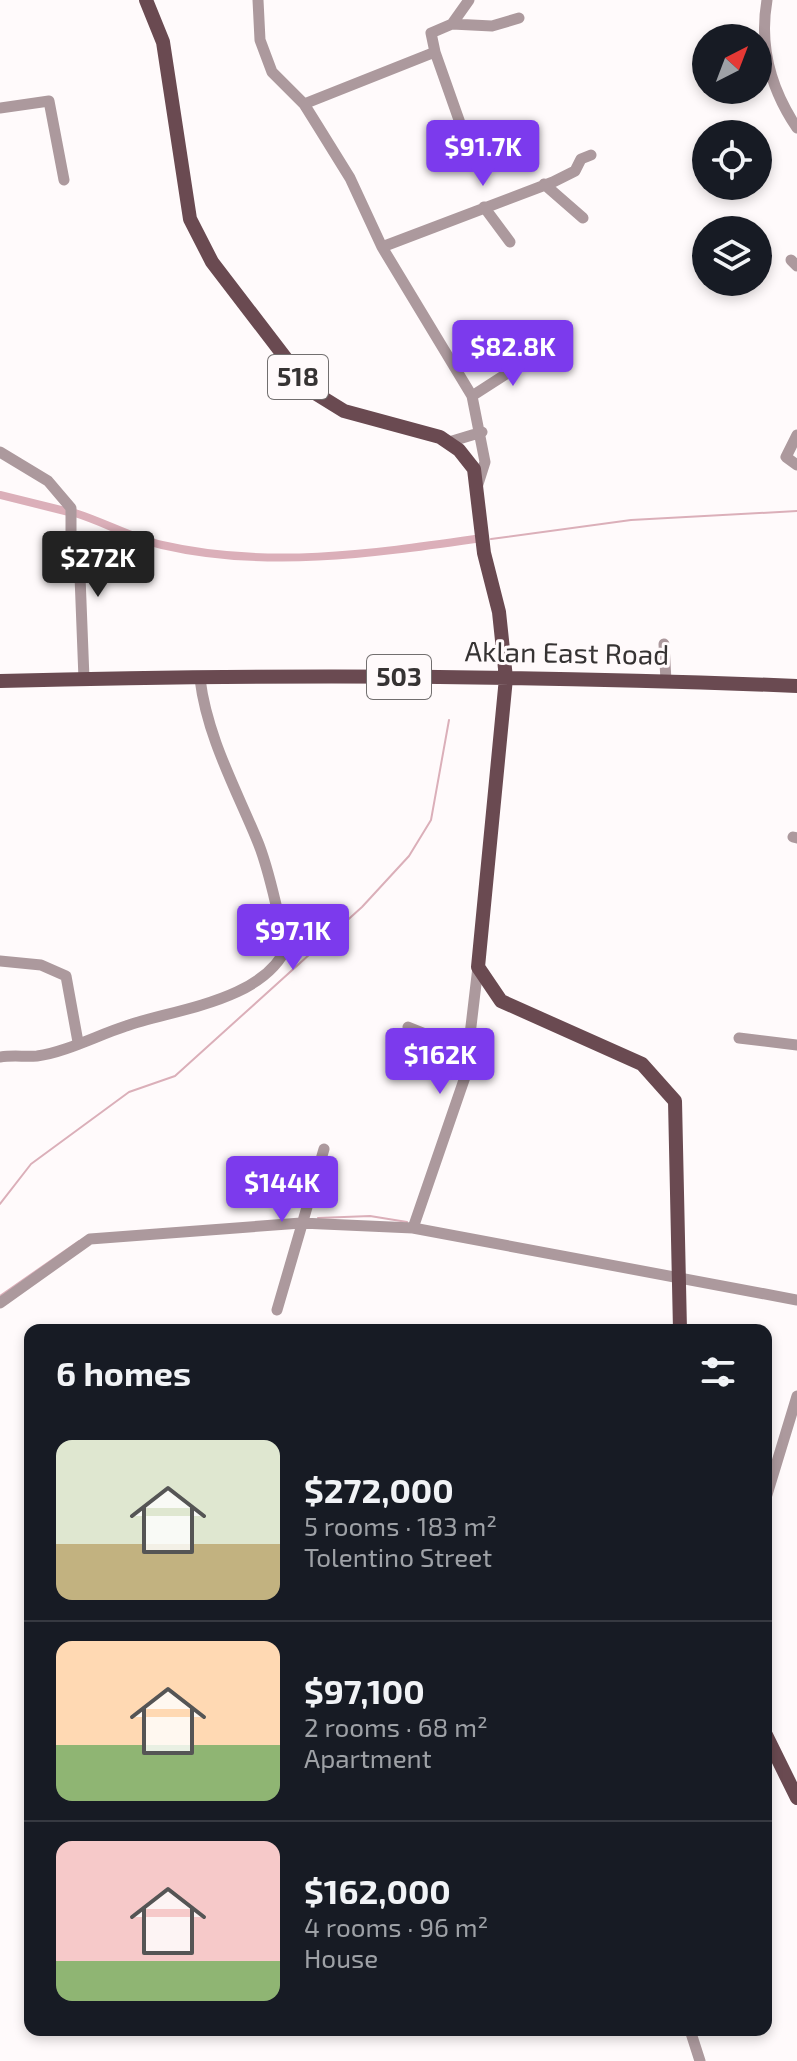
<!DOCTYPE html>
<html lang="en">
<head>
<meta charset="utf-8">
<style>
	:root { --surface:#171b24; --page:#20242c; --text:#f1f3f6; --muted:#9ea1a6; --line:#363941; --accent:#7c3aed }
	body { margin:0; font-family:"Exo 2",sans-serif; background:var(--page); color:var(--text); height:100vh; display:flex; flex-direction:column; font-size:30px; white-space:nowrap }
	* { box-sizing:border-box; margin:0 }
	p { font-size:26px; color:var(--muted) }
	.icon { flex:none; width:44px; height:44px; fill:none; stroke:currentColor; stroke-width:2; stroke-linecap:round; stroke-linejoin:round }
	.map { position:relative; flex:1; overflow:hidden }
	.sheet { position:absolute; left:24px; top:1324px; width:748px; height:712px; display:flex; flex-direction:column; background:var(--surface); border-radius:16px; box-shadow:0 4px 12px #0003 }
	.sheet>* { flex:none }
	.needle { width:52px; rotate:42deg }
	.tools { position:absolute; left:692px; top:24px; display:grid; gap:16px }
	.tools a { display:grid; place-items:center; width:80px; height:80px; border-radius:50%; background:var(--surface); box-shadow:0 4px 12px #0003; font-size:40px }
	.price { position:absolute; translate:-50% -68px; padding:0 18px; border-radius:8px; background:var(--accent); color:#fff; font-size:26px; line-height:52px; filter:drop-shadow(0 2px 4px #0008) }
	.price::after { content:''; position:absolute; left:50%; top:48px; width:24px; height:18px; margin-left:-12px; background:inherit; clip-path:polygon(0 0,100% 0,50% 100%) }
	.price.active { background:#222; color:#fff }
	ul { padding:0; list-style:none }
	li { display:flex; align-items:center; gap:24px; height:200px; padding:0 32px }
	li+li { border-top:2px solid var(--line) }
	li span { display:grid; place-items:center; flex:none; width:224px; height:160px; border-radius:16px; color:#555 }
	li>.icon { margin-inline-start:auto }
	span .icon { width:96px; height:96px; fill:#fffc; stroke-width:1 }
	li b { font-size:34px }
	h2 { display:flex; justify-content:space-between; align-items:center; height:96px; padding:0 32px; font-size:34px }
	.map>svg:first-child { display:block }
	.lines { fill:none; stroke-linecap:round; stroke-linejoin:round }
	.stream { stroke:#dbafb9; stroke-width:2 }
	.canal { stroke:#dbafb9; stroke-width:8 }
	.minor { stroke:#ac999d; stroke-width:11 }
	.major { stroke:#6a4a51; stroke-width:14 }
	.labels { text-anchor:middle; stroke-width:6; stroke-linejoin:round; paint-order:stroke }
	.shield { fill:#fffafb; stroke:#726f6f; stroke-width:2 }
	.shield-label { font-size:26px; font-weight:bold; fill:#363333 }
	.street-label { font-size:28px; fill:#363333; stroke:#fffafb }
</style>
</head>
<body>
<div class="map">
<svg width="797" height="2061" viewBox="0 0 797 2061">
	<rect width="100%" height="100%" fill="#fffafb"/>
	<g class="lines">
		<path class="stream" d="M491,539L631,520L797,511
			M0,1204L31,1164L129,1092L175,1076L362,907L409,856L431,820L449,720
			M318,1218L370,1216L407,1222
			M0,1296L79,1241"/>
		<path class="canal" d="M0,495L69,512
			M75,513C104,522 132,538 162,545C265,569 371,554 475,539"/>
		<path class="minor" d="M258,0L260,40L272,72L304,104L319,128L350,178L382,247L472,396L485,462L478,484
			M767,0C759,46 770,88 797,128
			M452,24L492,26L519,18
			M435,52L465,137
			M304,104L435,52L431,33L452,24L469,0
			M0,108L49,101L64,180
			M544,184L583,218
			M484,207L510,242
			M382,247L553,182L575,171L581,159L591,155
			M791,260L797,266
			M472,396L537,354
			M797,435L786,457L797,465
			M449,442L482,432
			M0,452L48,481L71,508V549L80,576L84,679
			M664,644L666,681
			M793,837L797,838
			M0,961L41,965L66,976L78,1042
			M408,1027L468,1051
			M739,1038L797,1045
			M0,1057C13,1055 25,1057 37,1056C66,1052 98,1035 126,1026C175,1009 264,1001 287,946C276,912 271,873 257,840C235,787 207,736 200,679
			M413,1228L465,1077L478,967
			M0,1303L90,1239L301,1223L413,1228L797,1300
			M277,1310L324,1149
			M766,1498L797,1396
			M690,2030L700,2061"/>
		<path class="major" d="M146,0L163,42L190,219L212,262L310,390L344,411L440,437L459,450L474,469L484,553L499,612L506,678L478,967L501,1001L642,1064L675,1101L680,1330
			M0,681C266,674 532,675 797,686
			M766,1735L797,1798"/>
	</g>
	<g class="labels">
		<g class="shield">
			<rect x="268" y="355" width="60" height="44" rx="6"/>
			<rect x="367" y="655" width="64" height="44" rx="6"/>
		</g>
		<g class="shield-label">
			<text x="298" y="386">518</text>
			<text x="399" y="686">503</text>
		</g>
		<g class="street-label">
			<text transform="translate(567 653) rotate(1)" y="10">Aklan East Road</text>
		</g>
	</g>
</svg>
<div class="tools">
<a><svg class="needle" viewBox="-14 -14 28 28"><path d="M0-13l5 13h-10z" fill="#e53935"/><path d="M0 13l5-13h-10z" fill="#9ea1a6"/></svg></a>
<a><svg class="icon" aria-label="locate" viewBox="0 0 24 24"><circle cx="12" cy="12" r="6"/><path d="M12 2v4M12 18v4M2 12h4M18 12h4"/></svg></a>
<a><svg class="icon" aria-label="layers" viewBox="0 0 24 24"><path d="M12 4l9 5-9 5-9-5zM3 14l9 5 9-5"/></svg></a>
</div>
<b class="price" style="left:483px;top:188px">$91.7K</b>
<b class="price" style="left:513px;top:388px">$82.8K</b>
<b class="price active" style="left:98px;top:599px">$272K</b>
<b class="price" style="left:293px;top:972px">$97.1K</b>
<b class="price" style="left:440px;top:1096px">$162K</b>
<b class="price" style="left:282px;top:1224px">$144K</b>
<section class="sheet">
<h2>6 homes<svg class="icon" aria-label="filters" viewBox="0 0 24 24"><path d="M4 7h16M4 17h16"/><circle cx="9" cy="7" r="2"/><circle cx="15" cy="17" r="2"/></svg></h2>
<ul>
<li><span style="background:linear-gradient(#dfe7d0 65%,#c2b280 0)"><svg class="icon" aria-label="home" viewBox="0 0 24 24"><path d="M3 11l9-7 9 7M6 9v11h12V9"/></svg></span><div><b>$272,000</b><p>5 rooms · 183 m²</p><p>Tolentino Street</p></div></li>
<li><span style="background:linear-gradient(#ffd9b3 65%,#8fb573 0)"><svg class="icon" aria-label="home" viewBox="0 0 24 24"><path d="M3 11l9-7 9 7M6 9v11h12V9"/></svg></span><div><b>$97,100</b><p>2 rooms · 68 m²</p><p>Apartment</p></div></li>
<li><span style="background:linear-gradient(#f6c9c9 75%,#8fb573 0)"><svg class="icon" aria-label="home" viewBox="0 0 24 24"><path d="M3 11l9-7 9 7M6 9v11h12V9"/></svg></span><div><b>$162,000</b><p>4 rooms · 96 m²</p><p>House</p></div></li>
</ul>
</section>
</div>
</body>
</html>
